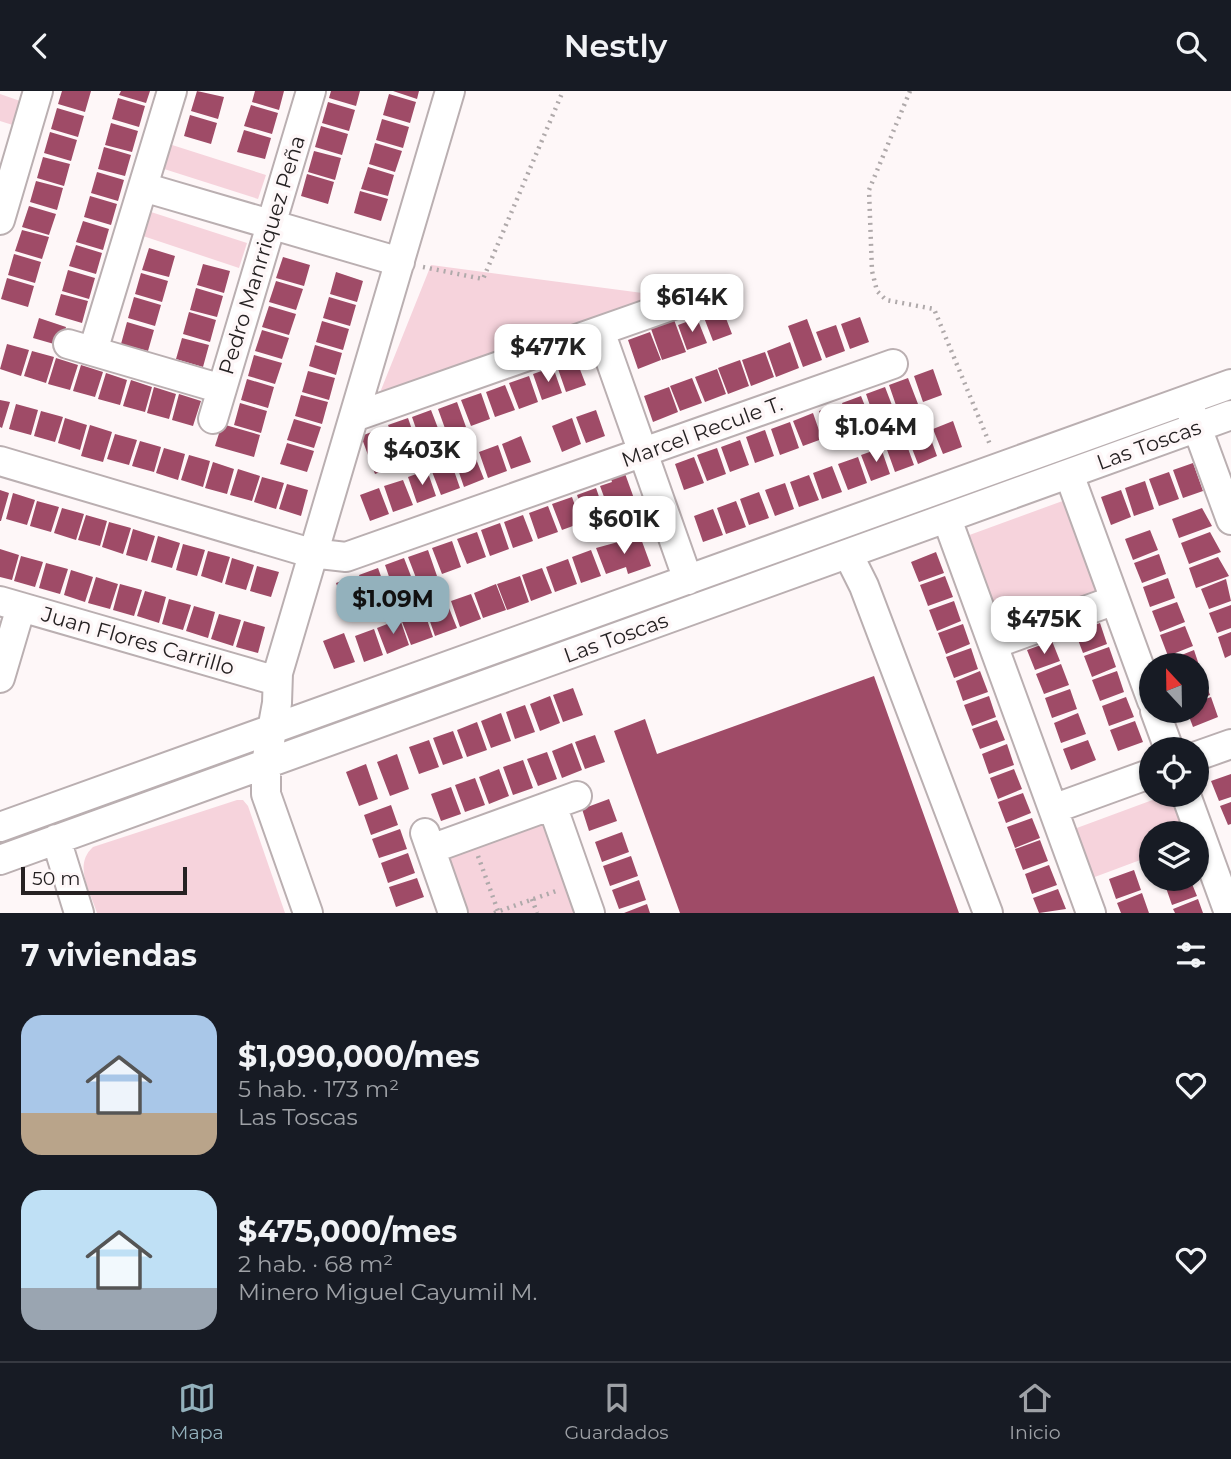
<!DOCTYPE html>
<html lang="es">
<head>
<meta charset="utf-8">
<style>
	:root { --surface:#171b24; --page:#242831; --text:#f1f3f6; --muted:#9ea1a6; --line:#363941; --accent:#93b1bc }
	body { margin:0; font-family:Montserrat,sans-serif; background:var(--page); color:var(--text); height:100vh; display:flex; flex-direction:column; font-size:26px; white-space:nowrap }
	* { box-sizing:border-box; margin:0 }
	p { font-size:23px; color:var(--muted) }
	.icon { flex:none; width:38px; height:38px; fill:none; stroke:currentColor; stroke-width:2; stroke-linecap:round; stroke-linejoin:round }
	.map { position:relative; height:822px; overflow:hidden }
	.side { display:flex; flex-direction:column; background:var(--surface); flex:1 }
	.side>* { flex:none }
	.needle { width:46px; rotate:338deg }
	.buttons { position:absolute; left:1139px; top:562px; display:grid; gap:14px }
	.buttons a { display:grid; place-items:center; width:70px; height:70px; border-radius:50%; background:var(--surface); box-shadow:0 2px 5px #0004; font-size:35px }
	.scale { position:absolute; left:21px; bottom:18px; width:166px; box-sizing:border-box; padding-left:7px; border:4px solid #262223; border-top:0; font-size:19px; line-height:24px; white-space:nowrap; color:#262223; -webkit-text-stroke:5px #fef7f8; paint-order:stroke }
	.price { position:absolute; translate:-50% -60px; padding:0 16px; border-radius:14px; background:#fff; color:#222; font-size:23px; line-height:46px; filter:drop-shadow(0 2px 4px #0008) }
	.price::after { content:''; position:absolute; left:50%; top:42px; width:21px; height:16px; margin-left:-10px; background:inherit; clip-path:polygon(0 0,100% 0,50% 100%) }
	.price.on { background:var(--accent); color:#111 }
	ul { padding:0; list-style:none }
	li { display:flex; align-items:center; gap:21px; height:175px; padding:0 21px }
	li span { display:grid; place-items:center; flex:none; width:196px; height:140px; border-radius:21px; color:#555 }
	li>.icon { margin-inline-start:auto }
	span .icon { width:84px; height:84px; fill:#fffc; stroke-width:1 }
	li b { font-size:30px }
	h2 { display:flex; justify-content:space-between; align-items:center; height:84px; padding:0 21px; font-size:30px }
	header { display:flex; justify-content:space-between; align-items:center; height:91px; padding:0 21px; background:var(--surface); font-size:32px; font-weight:600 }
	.tab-bar { display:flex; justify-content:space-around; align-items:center; height:98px; border-top:2px solid var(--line); background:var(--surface); font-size:19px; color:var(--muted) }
	.tab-bar a { display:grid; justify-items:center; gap:4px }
	.tab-bar .on { color:var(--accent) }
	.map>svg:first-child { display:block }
	.green { fill:#f6d3dc }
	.building { fill:#9f4b67 }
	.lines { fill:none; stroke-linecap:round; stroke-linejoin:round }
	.minor-casing { stroke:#baafb1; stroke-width:32 }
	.path { stroke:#afa9aa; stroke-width:4.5; stroke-dasharray:2 5; stroke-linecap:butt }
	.minor { stroke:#fff; stroke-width:28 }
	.labels { text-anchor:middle; stroke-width:7; stroke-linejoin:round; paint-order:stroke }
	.street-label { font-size:21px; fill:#262223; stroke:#fef7f8 }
</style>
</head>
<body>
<header><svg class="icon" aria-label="back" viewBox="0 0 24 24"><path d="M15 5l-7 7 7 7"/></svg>Nestly<svg class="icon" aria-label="search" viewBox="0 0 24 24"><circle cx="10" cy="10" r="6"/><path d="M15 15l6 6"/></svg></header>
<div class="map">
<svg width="1231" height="822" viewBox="0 0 1231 822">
	<rect width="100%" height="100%" fill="#fef7f8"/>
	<path class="green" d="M0,3L26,12L19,36L0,30Z
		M169,53L266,84L258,108L161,77Z
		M151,121L247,152L239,177L143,145Z
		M431,174L688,208L375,314Z
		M1068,408L1102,501L998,538L964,446Z
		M1166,704H1171L1186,742H1152L1151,765L1084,790L1066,741Z
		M237,709H243L248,715L285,822H97C90,800 73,774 93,756Z
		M549,730L581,822H469L449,765Z"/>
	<path class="building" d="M62,0H91L85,21L58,13Z
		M121,0H150L146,12L119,4Z
		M197,0L224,6L218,28L191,20Z
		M255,0H284L279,19L252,11Z
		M331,0H360L356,15L329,7Z
		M393,0H419L417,8Z
		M389,3L416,11L410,32L383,24Z
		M118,7L145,15L139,36L112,28Z
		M328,11L355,19L349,40L322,32Z
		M251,14L278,22L272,43L244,35Z
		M57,17L84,25L78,46L51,38Z
		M190,24L217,32L211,53L184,45Z
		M382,28L409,36L403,57L376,49Z
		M111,32L138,40L132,61L105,54Z
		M321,35L348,43L342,64L315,56Z
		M244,39L271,47L265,68L237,61Z
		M50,41L77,49L71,70L44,62Z
		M375,52L402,60L395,81L369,73Z
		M104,56L131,64L125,85L98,78Z
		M314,60L341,67L335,89L308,81Z
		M43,66L70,73L64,95L37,87Z
		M368,76L394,84L388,105L361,98Z
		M97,81L124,89L118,110L91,102Z
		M307,83L334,91L328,113L301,105Z
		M36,90L63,97L57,119L30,111Z
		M360,100L388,108L381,130L354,122Z
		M90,105L117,113L111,134L84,126Z
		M29,115L56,123L49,144L22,136Z
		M83,130L109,138L103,159L76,151Z
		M22,139L49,146L42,168L15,160Z
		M76,154L102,162L96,183L69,175Z
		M149,157L175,165L169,186L142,179Z
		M14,163L41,171L35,192L8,184Z
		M283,166L310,174L304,195L276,187Z
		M203,173L230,180L224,202L197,194Z
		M68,179L95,187L89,208L62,200Z
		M336,181L363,190L357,211L330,203Z
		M141,182L168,190L162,211L135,203Z
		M7,187L34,195L28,216L1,208Z
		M276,190L303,198L296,219L269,211Z
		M196,197L223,205L217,226L190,219Z
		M61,203L88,210L82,232L55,224Z
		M134,206L161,214L155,235L128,227Z
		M329,206L356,214L350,235L323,227Z
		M269,215L296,223L289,244L262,236Z
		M722,217L732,243L713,250L703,224Z
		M189,221L216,229L210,251L183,243Z
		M673,226L686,261L662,269L650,235Z
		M860,226L869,251L850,258L841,233Z
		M39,227L66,236L61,255L33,247Z
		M697,227L707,252L687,259L678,234Z
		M807,228L822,269L803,276L788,235Z
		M322,230L349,238L343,259L316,251Z
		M127,231L154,239L148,260L121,253Z
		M836,234L845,260L826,267L816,241Z
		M262,239L289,247L282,268L255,260Z
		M650,241L661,269L638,278L628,249Z
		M182,247L209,254L203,276L176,268Z
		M790,251L799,277L776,286L767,260Z
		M7,253L29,259L21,285L0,278Z
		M315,254L342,262L336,284L309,275Z
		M32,260L54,266L46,292L24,285Z
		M765,261L774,286L751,295L742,269Z
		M254,264L282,272L275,293L248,285Z
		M56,267L78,274L70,299L48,293Z
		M576,268L586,294L566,301L557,275Z
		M740,269L749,295L728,303L718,277Z
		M81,274L103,281L95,306L73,300Z
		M553,276L562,302L542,309L533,283Z
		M717,278L726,303L705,311L695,286Z
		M933,278L942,304L923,311L914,285Z
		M308,280L335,287L329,309L302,301Z
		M106,282L127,289L120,314L98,308Z
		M529,285L538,311L519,318L509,292Z
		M692,287L702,312L680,320L670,295Z
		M908,287L918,313L898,320L889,294Z
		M247,288L274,296L268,317L241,309Z
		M131,289L152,296L145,321L123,315Z
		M505,294L515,319L495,326L486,301Z
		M154,296L176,303L169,328L147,322Z
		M669,296L678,321L653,331L644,305Z
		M885,296L895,322L875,329L866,303Z
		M481,302L490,328L471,335L461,309Z
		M179,303L201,310L193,335L172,329Z
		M301,304L328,311L322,333L295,325Z
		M861,305L871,330L851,338L842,312Z
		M0,309L10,311L2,337L0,336Z
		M457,311L466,336L447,343L438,318Z
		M240,312L267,320L261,342L234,334Z
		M16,313L38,319L31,344L9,338Z
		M838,313L848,339L828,346L819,320Z
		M431,319L441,345L421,352L412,326Z
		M596,319L605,345L586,352L576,326Z
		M41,320L63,326L55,351L34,345Z
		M813,322L822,348L803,355L793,330Z
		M65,327L87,334L80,359L58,352Z
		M408,327L417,353L398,360L388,334Z
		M572,327L581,353L562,361L552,335Z
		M294,328L321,336L314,357L287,349Z
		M953,330L962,356L943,363L933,338Z
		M790,331L799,357L780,364L771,338Z
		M222,333L260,344L254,366L215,355Z
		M90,334L112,341L103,371L81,365Z
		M385,336L399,374L375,383L361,345Z
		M765,339L774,365L755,372L746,346Z
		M928,340L937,365L918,373L908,347Z
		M115,343L137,349L129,374L107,368Z
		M521,345L531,371L511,378L502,353Z
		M740,349L749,374L730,381L721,356Z
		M905,349L914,374L895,381L886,356Z
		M140,350L161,356L154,381L132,375Z
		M287,352L314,360L307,381L280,373Z
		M498,354L507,380L488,387L479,361Z
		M164,357L185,363L178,389L156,382Z
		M717,357L726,383L707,390L697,364Z
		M881,357L890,383L871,390L861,364Z
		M474,363L484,388L464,396L455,370Z
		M189,364L210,370L203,396L181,389Z
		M694,366L704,392L684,399L675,373Z
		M858,366L867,392L848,399L838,373Z
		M213,371L234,378L227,403L205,397Z
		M451,371L460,397L441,404L431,378Z
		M1193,372L1203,400L1183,407L1173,379Z
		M832,375L842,401L822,408L813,382Z
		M623,377L636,413L610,422L600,395L612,391L609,382Z
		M238,378L260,385L252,410L230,404Z
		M427,379L436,405L417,412L408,386Z
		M1169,381L1179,408L1159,415L1149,388Z
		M809,384L819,409L799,416L790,391Z
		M262,386L284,392L276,418L254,411Z
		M403,389L413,414L393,421L384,395Z
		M1145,390L1154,418L1134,425L1125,397Z
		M785,392L794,418L775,425L765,399Z
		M287,393L308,399L301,425L279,418Z
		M379,397L389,423L370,430L360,404Z
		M596,397L605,423L586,430L577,404Z
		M0,399L9,402L1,430H0Z
		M1121,399L1131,426L1111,434L1101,406Z
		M759,401L769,427L749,434L740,408Z
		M13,402L35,409L27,434L6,428Z
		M572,406L581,432L562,439L552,413Z
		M37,410L59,416L51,441L30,435Z
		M736,410L746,436L726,443L717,417Z
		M548,415L558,441L538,448L529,422Z
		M62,417L84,423L76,449L54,442Z
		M1202,417L1212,435L1179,447L1172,428Z
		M713,418L723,444L703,451L694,425Z
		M86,424L107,430L100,455L78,449Z
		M523,424L533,450L513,457L504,431Z
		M109,431L131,437L123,463L102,456Z
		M500,432L509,458L490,465L481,439Z
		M133,438L155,445L147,470L126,464Z
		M1150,439L1158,459L1133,469L1125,448Z
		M477,441L486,466L467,473L457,448Z
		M1210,441L1221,461L1189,473L1181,452Z
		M158,445L180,452L172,477L151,471Z
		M640,445L651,475L628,483L626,476L606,483L596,457Z
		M452,450L461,476L442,483L432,457Z
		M183,453L205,459L197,485L176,479Z
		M0,458L19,464L12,489L0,486Z
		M428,459L437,485L418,492L408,466Z
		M591,459L601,485L581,492L572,466Z
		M208,460L230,466L222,492L201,485Z
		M936,461L944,482L919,491L911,471Z
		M1159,463L1166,483L1142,492L1134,472Z
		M21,465L43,471L35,496L14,490Z
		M1218,466L1229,485L1196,497L1189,477Z
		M232,467L254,474L246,499L225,493Z
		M404,467L414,493L394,500L385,474Z
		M568,468L577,493L555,501L546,476Z
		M46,472L68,478L60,503L39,497Z
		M257,475L279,481L271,506L250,500Z
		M378,477L387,502L368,509L359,484Z
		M542,477L552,502L531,510L522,484Z
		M71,479L93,486L85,511L64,504Z
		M356,485L365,511L345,518L336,492Z
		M520,485L529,511L507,519L497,493Z
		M945,485L953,506L928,515L920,494Z
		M96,486L118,493L110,518L88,512Z
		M1168,487L1175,507L1150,516L1143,496Z
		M1226,488L1231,510L1209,518L1201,498Z
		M120,493L142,499L134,525L113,519Z
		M496,493L506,519L483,527L474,502Z
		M145,500L166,506L159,532L137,525Z
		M471,503L481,528L460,536L451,510Z
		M169,508L191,514L183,539L162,533Z
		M954,510L961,530L937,540L929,519Z
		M1177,511L1185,531L1160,541L1152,520Z
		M447,512L457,537L435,545L426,519Z
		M1231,514V537L1217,542L1209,522Z
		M194,515L215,521L208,547L186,540Z
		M424,520L433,546L411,554L401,528Z
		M219,523L241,529L233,555L211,548Z
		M400,528L409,554L387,563L377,537Z
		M244,530L265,536L258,562L236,556Z
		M1100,532L1107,553L1083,562L1075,541Z
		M963,533L970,553L946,563L938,542Z
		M1185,535L1193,555L1168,565L1160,544Z
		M374,538L383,564L364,571L355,545Z
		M1231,541V564L1225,567L1218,546Z
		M344,542L355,571L334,578L323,550Z
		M1052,550L1060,570L1035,579L1027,559Z
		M1109,556L1116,576L1092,586L1084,565Z
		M971,557L978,578L954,587L946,566Z
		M1194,559L1201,580L1197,581V574H1171L1169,569Z
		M1061,573L1069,594L1044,603L1036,583Z
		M980,580L988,601L963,610L956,590Z
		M1117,580L1124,601L1100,610L1092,589Z
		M1202,583L1210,604L1197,609V585Z
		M874,585L959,822H680L614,640L645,628L657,663Z
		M573,597L583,624L563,631L553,604Z
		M1070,598L1077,618L1052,627L1045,607Z
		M550,605L560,632L540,640L530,613Z
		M989,605L996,626L972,635L964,614Z
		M1126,606L1134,626L1109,635L1102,615Z
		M1211,606L1218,626L1193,636L1187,620H1197V611Z
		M525,614L535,641L515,648L506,621Z
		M501,622L511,650L491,657L481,630Z
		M1078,622L1086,643L1061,652L1054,632Z
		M997,629L1005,649L980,658L972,638Z
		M1135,630L1143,651L1118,660L1110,639Z
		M477,631L487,659L467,666L457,639Z
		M453,640L463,667L443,674L433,647Z
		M595,644L605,671L585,678L575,651Z
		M429,649L439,676L419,683L409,656Z
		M1088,649L1096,669L1071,679L1063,658Z
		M572,652L582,679L562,687L552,660Z
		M1007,653L1014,674L989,683L982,663Z
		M547,661L557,688L538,695L527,668Z
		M397,663L409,698L390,705L377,671Z
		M523,669L533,697L513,704L503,676Z
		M366,673L378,708L359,715L346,681Z
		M499,678L509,705L489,713L479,686Z
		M1014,678L1022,698L998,708L990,687Z
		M1231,683V706L1219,710L1211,690Z
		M475,687L485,714L465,721L455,694Z
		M451,696L461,723L441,730L431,703Z
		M1023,702L1031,722L1006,732L998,711Z
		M609,708L617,730L589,740L582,718Z
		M1231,711V733L1228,734L1220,715Z
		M391,714L398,734L371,744L364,724Z
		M1032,727L1040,747L1015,757L1007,736Z
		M400,738L407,758L379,767L372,748Z
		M622,741L629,761L602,771L595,751Z
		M1040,749L1048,770L1023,779L1015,758Z
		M408,762L415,782L388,792L381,772Z
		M631,765L638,785L610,795L603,775Z
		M1049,774L1057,794L1032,803L1025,783Z
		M1134,779L1141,799L1116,808L1109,788Z
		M417,787L424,806L396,816L389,796Z
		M1182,788H1190L1197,805L1172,814L1165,794Z
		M639,789L646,809L619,818L612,799Z
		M1058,798L1066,818L1039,822L1033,807Z
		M1142,802L1149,822H1121L1117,812Z
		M1198,808L1203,822H1175L1173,818Z
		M647,813L650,822H624Z"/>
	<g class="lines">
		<g class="minor-casing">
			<path id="minor" d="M143,96L400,171
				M0,129L38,0
				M600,240L688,489
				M68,253L222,298
				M93,260L172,0
				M1191,320L1231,429
				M354,326L679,212
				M213,328L311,0
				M0,370L311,462L346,466L893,273
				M1069,383L1152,610
				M947,428L1091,822
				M848,463L864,495L988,822
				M0,510L277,590
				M994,553L1115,509
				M0,587L21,516
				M1155,620L1169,658
				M1197,665L1231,653
				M1186,704L1229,822
				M552,714L590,822
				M1053,718L1152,682
				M0,736L1231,293
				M425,742L453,822
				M56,748L79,822
				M431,758L577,705
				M0,769L1231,324
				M308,822L266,703V672L277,612L278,582L450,0"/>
		</g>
		<path class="path" d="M910,0L869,99L872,180L877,200L886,209L934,218L991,356
			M423,176L483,188L563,0
			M478,765L498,820
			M532,808L537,822
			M494,822L559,799"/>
		<use href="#minor" class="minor"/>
	</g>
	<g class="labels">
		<g class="street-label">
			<text transform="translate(262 164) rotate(-73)" y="7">Pedro Manrriquez Peña</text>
			<text transform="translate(702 341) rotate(-20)" y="7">Marcel Recule T.</text>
			<text transform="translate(1149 354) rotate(-20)" y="7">Las Toscas</text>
			<text transform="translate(616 547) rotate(-20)" y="7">Las Toscas</text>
			<text transform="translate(138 550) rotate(16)" y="7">Juan Flores Carrillo</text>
		</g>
	</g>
</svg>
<div class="buttons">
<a><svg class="needle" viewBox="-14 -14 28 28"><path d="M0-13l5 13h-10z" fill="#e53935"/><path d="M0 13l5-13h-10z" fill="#9ea1a6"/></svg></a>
<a><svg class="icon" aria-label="locate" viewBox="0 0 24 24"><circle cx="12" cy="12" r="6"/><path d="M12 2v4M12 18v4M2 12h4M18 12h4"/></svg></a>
<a><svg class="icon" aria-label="layers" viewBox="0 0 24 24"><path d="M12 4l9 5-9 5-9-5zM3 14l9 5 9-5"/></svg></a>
</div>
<div class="scale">50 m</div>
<b class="price" style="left:692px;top:243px">$614K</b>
<b class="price" style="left:548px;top:293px">$477K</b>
<b class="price" style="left:876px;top:373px">$1.04M</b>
<b class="price" style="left:422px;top:396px">$403K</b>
<b class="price" style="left:624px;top:465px">$601K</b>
<b class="price on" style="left:393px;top:545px">$1.09M</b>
<b class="price" style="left:1044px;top:565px">$475K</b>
</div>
<section class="side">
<h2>7 viviendas<svg class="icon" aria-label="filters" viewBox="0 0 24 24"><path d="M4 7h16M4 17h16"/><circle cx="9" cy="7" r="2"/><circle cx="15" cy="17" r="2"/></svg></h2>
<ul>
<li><span style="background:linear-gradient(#a9c7e8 70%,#b9a48a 0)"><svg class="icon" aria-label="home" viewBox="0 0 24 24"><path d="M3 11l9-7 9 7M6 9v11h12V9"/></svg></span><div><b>$1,090,000/mes</b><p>5 hab. · 173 m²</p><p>Las Toscas</p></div><svg class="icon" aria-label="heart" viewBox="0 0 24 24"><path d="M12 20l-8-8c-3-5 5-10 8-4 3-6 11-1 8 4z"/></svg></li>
<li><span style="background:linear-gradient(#bfe0f5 70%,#9aa5b1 0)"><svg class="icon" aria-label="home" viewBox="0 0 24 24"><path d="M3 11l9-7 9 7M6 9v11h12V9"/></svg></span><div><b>$475,000/mes</b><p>2 hab. · 68 m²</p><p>Minero Miguel Cayumil M.</p></div><svg class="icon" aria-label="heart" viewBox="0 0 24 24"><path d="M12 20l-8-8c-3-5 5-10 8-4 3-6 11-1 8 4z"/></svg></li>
</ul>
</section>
<nav class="tab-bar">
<a class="on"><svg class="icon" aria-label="map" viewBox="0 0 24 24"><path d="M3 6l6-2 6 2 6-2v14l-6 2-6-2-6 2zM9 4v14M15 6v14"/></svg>Mapa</a>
<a><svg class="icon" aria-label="saved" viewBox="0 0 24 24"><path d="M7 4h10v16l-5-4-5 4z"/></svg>Guardados</a>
<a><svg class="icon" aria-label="home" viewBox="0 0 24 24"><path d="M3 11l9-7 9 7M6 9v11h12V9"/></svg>Inicio</a>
</nav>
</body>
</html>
